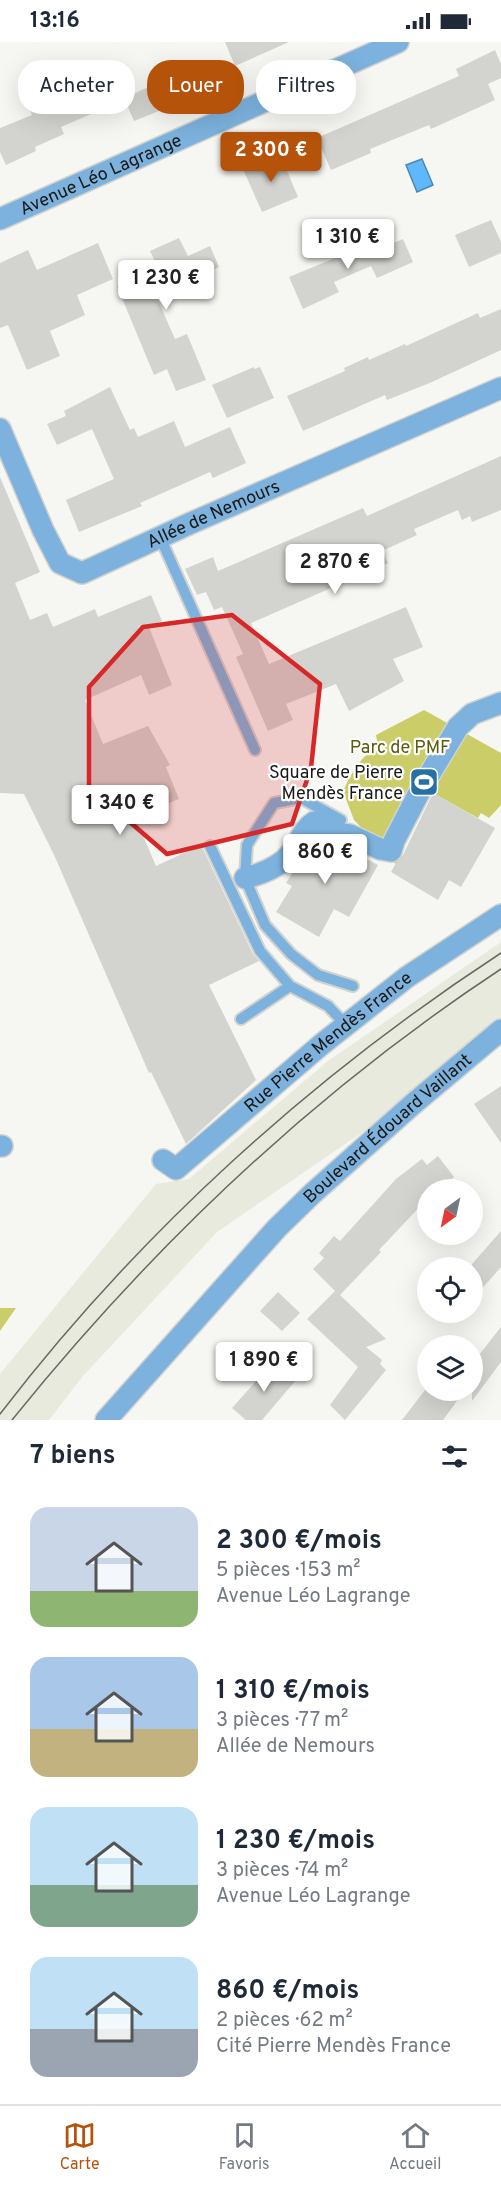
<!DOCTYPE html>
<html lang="fr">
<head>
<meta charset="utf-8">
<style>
	:root { --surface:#fff; --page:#f2f2f3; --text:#1f2937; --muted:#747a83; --line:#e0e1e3; --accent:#b45309 }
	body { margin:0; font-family:Overpass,sans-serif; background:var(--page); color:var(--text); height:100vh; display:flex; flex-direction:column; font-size:22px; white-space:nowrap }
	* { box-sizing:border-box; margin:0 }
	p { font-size:20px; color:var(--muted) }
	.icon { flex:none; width:33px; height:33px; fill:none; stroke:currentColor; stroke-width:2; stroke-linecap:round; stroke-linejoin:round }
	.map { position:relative; height:1378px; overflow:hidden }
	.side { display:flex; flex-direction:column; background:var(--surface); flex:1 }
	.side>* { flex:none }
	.hud { position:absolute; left:18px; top:18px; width:465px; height:54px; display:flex; gap:12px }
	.needle { width:39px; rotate:213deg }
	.fabs { position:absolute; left:417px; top:1137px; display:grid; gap:12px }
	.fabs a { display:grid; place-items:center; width:66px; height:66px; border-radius:50%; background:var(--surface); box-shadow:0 6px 24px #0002; font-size:30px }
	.price { position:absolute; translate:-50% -51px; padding:0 14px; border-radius:6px; background:#fff; color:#222; font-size:20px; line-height:39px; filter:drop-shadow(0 2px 3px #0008) }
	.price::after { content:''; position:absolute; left:50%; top:36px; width:18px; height:14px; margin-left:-9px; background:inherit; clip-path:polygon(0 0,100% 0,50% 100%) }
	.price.on { background:var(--accent); color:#fff }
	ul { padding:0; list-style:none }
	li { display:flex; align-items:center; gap:18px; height:150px; padding:0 30px }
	li span { display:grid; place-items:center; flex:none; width:168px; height:120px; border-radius:18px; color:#555 }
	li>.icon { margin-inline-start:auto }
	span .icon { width:72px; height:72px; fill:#fffc; stroke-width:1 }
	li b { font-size:26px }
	h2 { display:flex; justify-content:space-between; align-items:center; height:72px; padding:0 30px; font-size:26px }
	.tag { padding:0 21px; border-radius:24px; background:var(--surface); box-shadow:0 6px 24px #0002; font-size:21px; line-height:54px }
	.tag.on { background:var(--accent); color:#fff }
	.status { display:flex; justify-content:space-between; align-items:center; height:42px; padding:0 30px; background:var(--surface); direction:ltr }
	.status svg { height:16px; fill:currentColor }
	.dock { display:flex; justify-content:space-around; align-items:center; height:84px; border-top:2px solid var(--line); background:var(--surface); font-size:16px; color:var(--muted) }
	.dock a { display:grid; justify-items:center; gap:3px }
	.dock .on { color:var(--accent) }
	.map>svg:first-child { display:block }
	.built { fill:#e9eade }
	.green { fill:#cbce68 }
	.water { fill:#5fb8fa; stroke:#4a88b6; stroke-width:1.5 }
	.building { fill:#d3d3cf }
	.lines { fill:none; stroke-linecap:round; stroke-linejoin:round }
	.lane-casing { stroke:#d2d2cf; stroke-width:14 }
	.street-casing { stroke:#d2d2cf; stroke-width:24 }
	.lane { stroke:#7cb2dd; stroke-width:10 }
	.street { stroke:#7cb2dd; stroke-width:21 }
	.tram { stroke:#686865; stroke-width:1.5 }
	.marked { fill:#d62828; fill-opacity:0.2; stroke:#d62828; stroke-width:4.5; stroke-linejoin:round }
	.labels { text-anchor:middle; stroke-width:4.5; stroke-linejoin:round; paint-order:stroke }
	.street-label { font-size:18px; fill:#181816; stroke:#fff }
	.park-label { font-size:18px; fill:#5a5b0b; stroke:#fff }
	.poi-label { font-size:18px; fill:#181816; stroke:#fff; text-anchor:end }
</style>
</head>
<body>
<div class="status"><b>13:16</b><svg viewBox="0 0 49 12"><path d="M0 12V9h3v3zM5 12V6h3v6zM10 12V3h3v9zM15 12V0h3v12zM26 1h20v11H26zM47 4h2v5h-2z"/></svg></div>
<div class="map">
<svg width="501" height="1378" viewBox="0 0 501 1378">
	<rect width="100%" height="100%" fill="#f6f6f2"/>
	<path class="built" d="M501,900V995L217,1190L83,1334L49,1378H0V1332L156,1142L189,1137L328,1019Z"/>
	<path class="green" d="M424,668L501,711V763L489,776L481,771L478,776L431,750L417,777L413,778L400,812L403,814L398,823L365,803L370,795L354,778L343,749C352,730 360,715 378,704L376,693Z
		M0,1266H16L0,1289Z"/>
	<path class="water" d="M422,117L433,143L417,150L406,123Z"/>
	<path class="building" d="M225,0H289L235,24Z
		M495,8L501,22V36L488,42L495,58L431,87L429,83L370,107L371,111L331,128L317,96L459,34L456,27Z
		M111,27L124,58L61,85L64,92L35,105L36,109L6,123L0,110V86L32,73L23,53L54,39L56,45L84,34L87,38Z
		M153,43L164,67L134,79L124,56Z
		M280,112L298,155L262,170L243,127Z
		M491,178L501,200V211L469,225L455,193Z
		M179,196L188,214L210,204L219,225L156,254L175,297L187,292L206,338L176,349L167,327L154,333L117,244L158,226L150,209Z
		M403,197L413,220L377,236L371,224L334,240L339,250L303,267L289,235L374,200L377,208Z
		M98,201L113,237L77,253L85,273L50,289L60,314L27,328L8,283L0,286V221L28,208L37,228Z
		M501,267V308L432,340L387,358L385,353L303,389L287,354L345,329L344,326L368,315L369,318L405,302L406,304L478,271L480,276Z
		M254,325V327L260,325L274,356L227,376L212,343Z
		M110,345L130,388L134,386L138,395L174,379L185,405L230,385L246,421L213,436L210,430L140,461L142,464L79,490L66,458L114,437L92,387L57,403L47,382L66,374L64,369Z
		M501,414V468L472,480L470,474L462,478L458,468L414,487L417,493L382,509L388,521L251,581L269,622L406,565L423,605L393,617L404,639L349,669L336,642L286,662L293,678L268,689L236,615L243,612L222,565L214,568L206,550L197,553L185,527L213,515L218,529L363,466L367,474Z
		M0,435L40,530L15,541L30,578L47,571L53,585L95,567L98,575L151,553L162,579L149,585L172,643L149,653L141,633L85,658L103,702L148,684L170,723L166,725L179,757L135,775L156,824L203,802V807L253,912L259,919L209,943L256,1038L186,1102L151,1030L149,1031L55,815L24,752L0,751Z
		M433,751L495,786L461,845L449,838L438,858L391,830L396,821L403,813Z
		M316,795L329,802L345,805L378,823L349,875L334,867L319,895L276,870L292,844L286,841Z
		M501,1044V1101L474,1062Z
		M438,1114L454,1135L438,1148H428V1156L379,1208L381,1210L340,1253L386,1297L366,1305L382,1318L380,1322L386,1328L345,1378L330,1363L358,1325L307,1277L335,1249L313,1227L324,1216L319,1211L334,1194L340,1199L396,1137L422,1117L427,1123Z
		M501,1189V1225L472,1258V1222Z
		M278,1250L300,1271L282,1289L260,1269Z
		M501,1285V1320L472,1359V1322Z
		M274,1319L296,1338L262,1378H246L232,1366Z
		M425,1348H465L443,1378H402Z"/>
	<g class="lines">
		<g class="lane-casing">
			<path id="lane" d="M160,495L255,708
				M341,778L301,756L274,761L247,803L245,836L265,883L291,912L318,933L353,944
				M210,804L260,909L290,944L328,964L346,983
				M241,977L290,944"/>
		</g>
		<g class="street-casing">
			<g id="street">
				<path id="s1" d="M0,177L398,0"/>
				<path id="s2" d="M0,387L43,488L60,521L82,531L191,481L501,346"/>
				<path d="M245,836C261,832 280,825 291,811C299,801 303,787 314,780L335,791L350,793L380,807L391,809L394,799L422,745L458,685L472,672L501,661"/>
				<path d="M0,1104H2"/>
				<path id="s3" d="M163,1118L176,1127L322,1002L407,935L501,873"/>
				<path id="s4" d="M106,1378L277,1186L313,1151L413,1062L501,988"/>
			</g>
		</g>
		<use href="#lane" class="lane"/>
		<use href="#street" class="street"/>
		<path class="tram" d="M0,1372C138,1192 311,1035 501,911
			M12,1378C153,1203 313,1051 501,927"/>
	</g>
	<path class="marked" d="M232,573L320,642L311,726L292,782L167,812L89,745V645L143,585Z"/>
	<defs>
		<g id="stadium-square" transform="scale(1.5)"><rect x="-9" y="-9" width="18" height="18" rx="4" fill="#2770a4" stroke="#fff"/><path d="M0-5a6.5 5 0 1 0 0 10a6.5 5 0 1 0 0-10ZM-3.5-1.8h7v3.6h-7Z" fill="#fff"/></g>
	</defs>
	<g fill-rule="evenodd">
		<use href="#stadium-square" x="424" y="740"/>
	</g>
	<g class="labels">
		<g class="street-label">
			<text dy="6" stroke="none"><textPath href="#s1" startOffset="110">Avenue Léo Lagrange</textPath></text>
			<text dy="6" stroke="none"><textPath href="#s2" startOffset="315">Allée de Nemours</textPath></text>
			<text dy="6" stroke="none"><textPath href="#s3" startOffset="214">Rue Pierre Mendès France</textPath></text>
			<text dy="6" stroke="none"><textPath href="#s4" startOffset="406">Boulevard Édouard Vaillant</textPath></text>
		</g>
		<g class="park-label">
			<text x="400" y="711">Parc de PMF</text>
		</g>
		<g class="poi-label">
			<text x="403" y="736">Square de Pierre<tspan x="403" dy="21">Mendès France</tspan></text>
		</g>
	</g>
</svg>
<div class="fabs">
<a><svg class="needle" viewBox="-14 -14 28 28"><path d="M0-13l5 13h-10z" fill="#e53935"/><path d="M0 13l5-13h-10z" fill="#747a83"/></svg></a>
<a><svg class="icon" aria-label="locate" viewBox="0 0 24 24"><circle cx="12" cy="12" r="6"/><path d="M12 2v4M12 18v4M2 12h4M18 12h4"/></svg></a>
<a><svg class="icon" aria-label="layers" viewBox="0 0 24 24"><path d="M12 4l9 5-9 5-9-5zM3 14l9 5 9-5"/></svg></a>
</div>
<b class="price on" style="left:271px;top:141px">2 300 €</b>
<b class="price" style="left:348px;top:228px">1 310 €</b>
<b class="price" style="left:166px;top:269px">1 230 €</b>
<b class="price" style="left:335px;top:553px">2 870 €</b>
<b class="price" style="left:120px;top:794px">1 340 €</b>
<b class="price" style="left:325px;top:843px">860 €</b>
<b class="price" style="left:264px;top:1351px">1 890 €</b>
<div class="hud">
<a class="tag">Acheter</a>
<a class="tag on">Louer</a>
<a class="tag">Filtres</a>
</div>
</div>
<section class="side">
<h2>7 biens<svg class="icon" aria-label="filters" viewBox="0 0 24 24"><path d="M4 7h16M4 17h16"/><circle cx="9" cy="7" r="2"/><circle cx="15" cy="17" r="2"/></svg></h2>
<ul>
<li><span style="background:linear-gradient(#c9d6e8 70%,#8fb573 0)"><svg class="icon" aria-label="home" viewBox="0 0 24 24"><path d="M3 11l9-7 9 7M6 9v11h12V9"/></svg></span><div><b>2 300 €/mois</b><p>5 pièces · 153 m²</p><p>Avenue Léo Lagrange</p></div></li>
<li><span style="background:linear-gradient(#a9c7e8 60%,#c2b280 0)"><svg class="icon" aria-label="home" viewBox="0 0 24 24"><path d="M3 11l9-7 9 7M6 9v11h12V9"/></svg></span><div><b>1 310 €/mois</b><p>3 pièces · 77 m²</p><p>Allée de Nemours</p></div></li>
<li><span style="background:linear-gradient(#bfe0f5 65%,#7fa58c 0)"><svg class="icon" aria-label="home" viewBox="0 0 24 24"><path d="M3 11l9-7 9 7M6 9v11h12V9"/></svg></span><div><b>1 230 €/mois</b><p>3 pièces · 74 m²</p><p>Avenue Léo Lagrange</p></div></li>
<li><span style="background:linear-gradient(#bfe0f5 60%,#9aa5b1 0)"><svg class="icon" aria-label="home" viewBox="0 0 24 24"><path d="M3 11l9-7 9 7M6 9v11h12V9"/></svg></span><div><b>860 €/mois</b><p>2 pièces · 62 m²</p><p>Cité Pierre Mendès France</p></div></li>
</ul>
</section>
<nav class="dock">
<a class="on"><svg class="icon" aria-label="map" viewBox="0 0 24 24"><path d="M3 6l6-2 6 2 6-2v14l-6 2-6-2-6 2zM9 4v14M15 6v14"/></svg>Carte</a>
<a><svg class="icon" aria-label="saved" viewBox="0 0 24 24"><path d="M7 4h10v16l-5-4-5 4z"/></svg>Favoris</a>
<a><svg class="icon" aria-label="home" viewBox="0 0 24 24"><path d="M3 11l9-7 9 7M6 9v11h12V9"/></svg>Accueil</a>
</nav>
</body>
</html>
